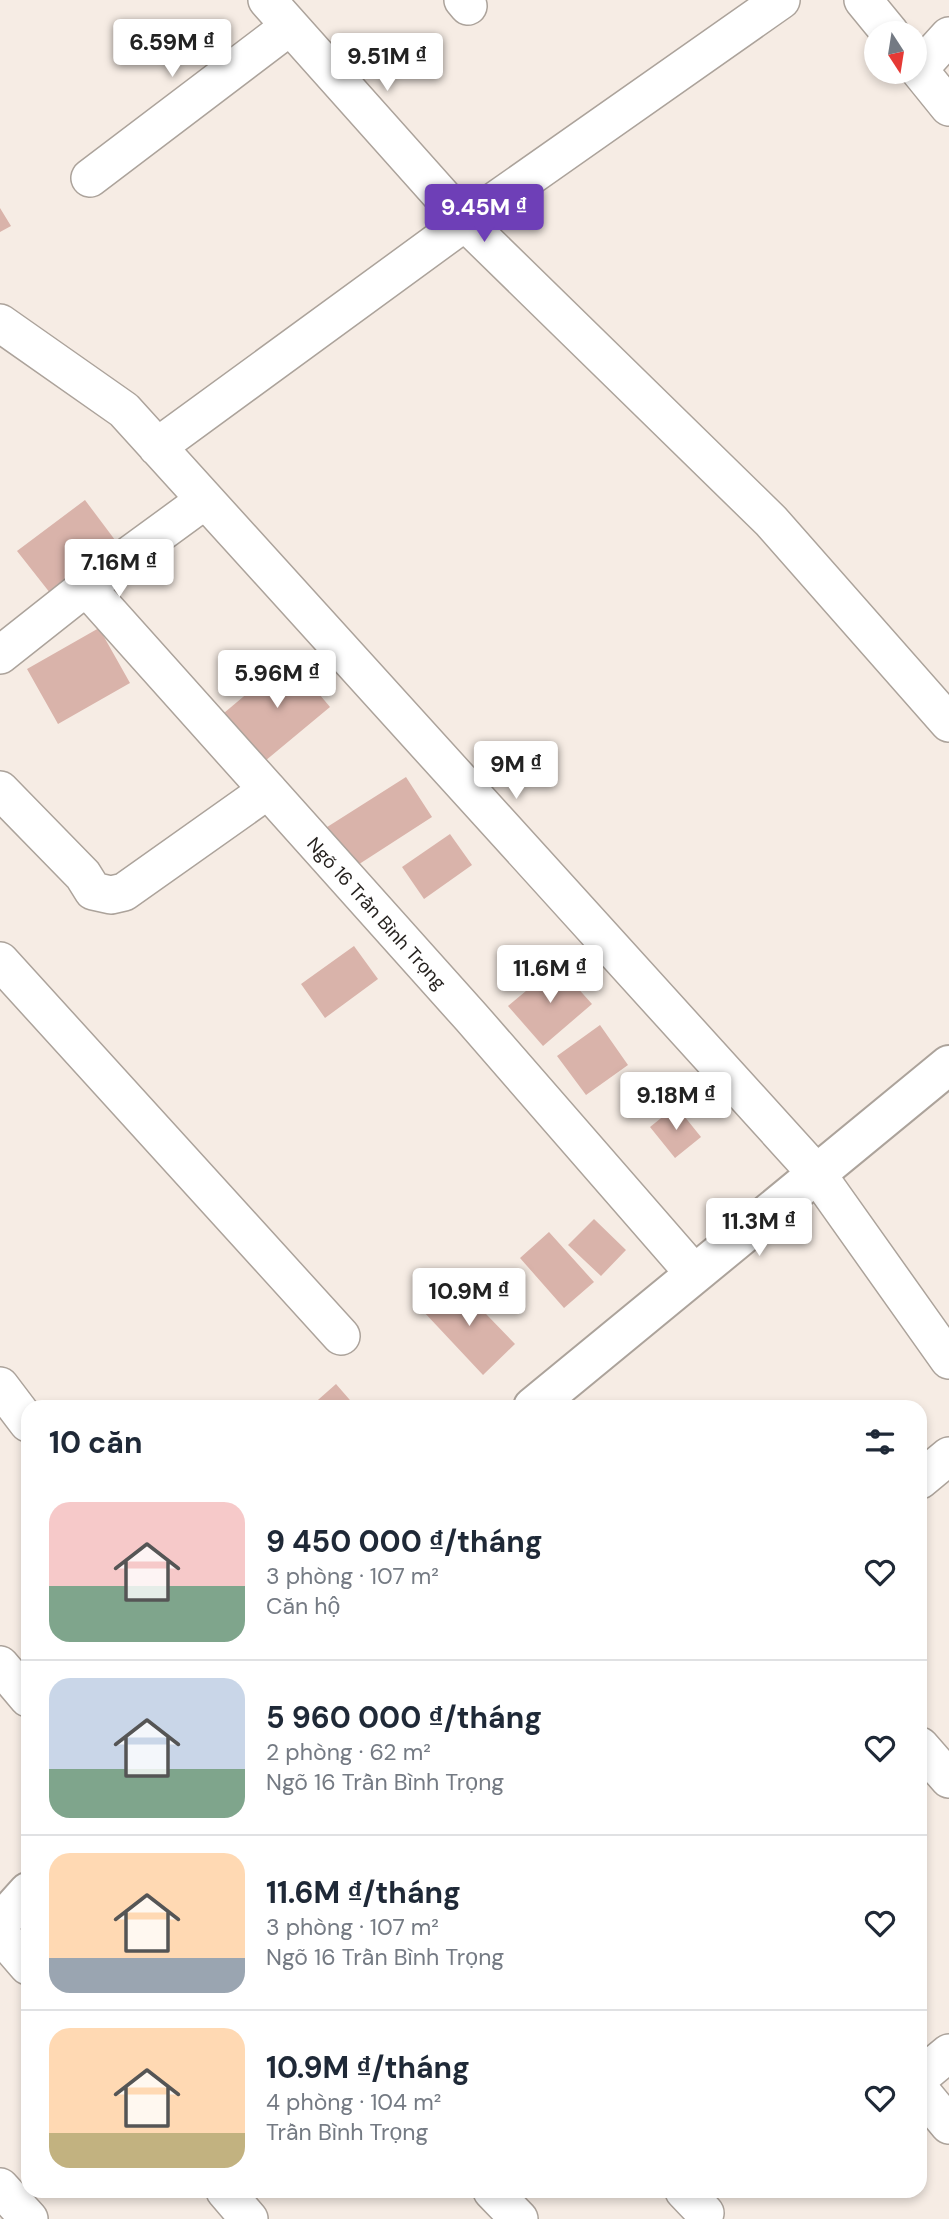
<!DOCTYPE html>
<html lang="vi">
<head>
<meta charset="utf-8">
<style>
	:root { --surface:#fff; --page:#f2f2f3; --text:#1f2937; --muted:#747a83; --line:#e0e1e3; --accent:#6e3fb7 }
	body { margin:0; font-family:"DM Sans",sans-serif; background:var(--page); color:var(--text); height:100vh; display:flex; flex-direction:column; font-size:26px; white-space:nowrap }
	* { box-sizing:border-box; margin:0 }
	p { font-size:23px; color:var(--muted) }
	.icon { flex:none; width:38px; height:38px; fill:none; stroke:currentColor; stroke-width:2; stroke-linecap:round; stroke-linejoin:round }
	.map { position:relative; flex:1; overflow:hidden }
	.details { position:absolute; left:21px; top:1400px; width:906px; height:798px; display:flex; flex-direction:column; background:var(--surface); border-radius:21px; box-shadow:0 4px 10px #0003 }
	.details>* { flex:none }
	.needle { width:46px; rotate:168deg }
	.controls { position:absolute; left:864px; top:21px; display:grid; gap:14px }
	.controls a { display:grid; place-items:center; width:63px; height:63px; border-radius:50%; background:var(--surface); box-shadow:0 4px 10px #0003; font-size:35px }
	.price { position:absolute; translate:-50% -60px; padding:0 16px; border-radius:7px; background:#fff; color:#222; font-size:23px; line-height:46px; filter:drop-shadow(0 2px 4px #0008) }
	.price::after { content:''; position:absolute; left:50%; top:42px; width:21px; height:16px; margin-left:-10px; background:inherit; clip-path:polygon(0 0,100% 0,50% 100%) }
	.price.selected { background:var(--accent); color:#fff }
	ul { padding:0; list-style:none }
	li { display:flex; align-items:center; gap:21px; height:175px; padding:0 28px }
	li+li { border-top:2px solid var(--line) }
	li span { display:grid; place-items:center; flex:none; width:196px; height:140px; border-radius:21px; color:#555 }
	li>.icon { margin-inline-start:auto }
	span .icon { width:84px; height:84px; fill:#fffc; stroke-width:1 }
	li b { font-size:30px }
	h2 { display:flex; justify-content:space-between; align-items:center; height:84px; padding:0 28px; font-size:30px }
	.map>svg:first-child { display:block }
	.building { fill:#d9b3aa }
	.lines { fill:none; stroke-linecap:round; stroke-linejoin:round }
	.street-casing { stroke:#aca39b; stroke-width:40 }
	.secondary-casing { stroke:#aca39b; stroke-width:42 }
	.street { stroke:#fff; stroke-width:37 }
	.secondary { stroke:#fff; stroke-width:38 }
	.labels { text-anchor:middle; stroke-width:5; stroke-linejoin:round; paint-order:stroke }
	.street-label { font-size:19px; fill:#26221f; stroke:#fff }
</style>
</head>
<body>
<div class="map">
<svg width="949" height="2219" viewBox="0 0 949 2219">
	<rect width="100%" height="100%" fill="#f6ece4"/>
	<path class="building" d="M0,208L11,226L0,232Z
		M85,500L121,548L54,598L17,551Z
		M99,628L130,683L58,724L27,669Z
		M289,658L330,707L265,761L224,713Z
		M406,777L432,817L350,870L324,829Z
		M450,834L472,865L424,899L402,867Z
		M354,946L378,979L325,1018L301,984Z
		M557,965L592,1004L543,1046L508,1006Z
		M600,1025L628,1065L586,1095L557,1056Z
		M676,1106L701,1137L675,1158L650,1127Z
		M594,1219L626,1250L601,1276L568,1245Z
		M549,1232L594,1282L564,1308L520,1258Z
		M455,1282L515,1344L483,1375L423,1311Z
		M336,1384L356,1407H310Z"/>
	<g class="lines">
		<g class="street-casing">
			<path id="street" d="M267,0L465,222L771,521L949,723
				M463,0L468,6
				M863,0L890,33
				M915,65L949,107
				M919,69L949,36
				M90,178L289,27
				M0,323L124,410L817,1174L949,1360
				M157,447L465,222L781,0
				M86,587L471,1017L693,1272
				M0,655L86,587L205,500
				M0,790L83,875L93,891L111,895L124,892L268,790
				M0,961L341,1336
				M0,1386L28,1423
				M920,1480L949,1456
				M0,1665L28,1698
				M920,1746L949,1779
				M0,1934L28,1966
				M920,2077L949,2053
				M920,2090L949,2125
				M0,2187L29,2219
				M225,2191L249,2219
				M492,2191L519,2219
				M684,2191L705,2213"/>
		</g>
		<g class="secondary-casing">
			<path id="secondary" d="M533,1407L949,1065
				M0,1923L28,1892"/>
		</g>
		<use href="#street" class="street"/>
		<use href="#secondary" class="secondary"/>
	</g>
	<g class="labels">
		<g class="street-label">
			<text transform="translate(377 913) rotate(48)" y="7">Ngõ 16 Trần Bình Trọng</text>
		</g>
	</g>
</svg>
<div class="controls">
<a><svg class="needle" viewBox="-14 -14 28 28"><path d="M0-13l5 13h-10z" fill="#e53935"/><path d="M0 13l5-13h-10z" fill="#747a83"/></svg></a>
</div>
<b class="price" style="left:172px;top:79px">6.59M ₫</b>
<b class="price" style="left:387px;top:93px">9.51M ₫</b>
<b class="price selected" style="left:484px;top:244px">9.45M ₫</b>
<b class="price" style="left:119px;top:599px">7.16M ₫</b>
<b class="price" style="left:277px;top:710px">5.96M ₫</b>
<b class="price" style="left:516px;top:801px">9M ₫</b>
<b class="price" style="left:550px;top:1005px">11.6M ₫</b>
<b class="price" style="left:676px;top:1132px">9.18M ₫</b>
<b class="price" style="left:759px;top:1258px">11.3M ₫</b>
<b class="price" style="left:469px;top:1328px">10.9M ₫</b>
<section class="details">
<h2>10 căn<svg class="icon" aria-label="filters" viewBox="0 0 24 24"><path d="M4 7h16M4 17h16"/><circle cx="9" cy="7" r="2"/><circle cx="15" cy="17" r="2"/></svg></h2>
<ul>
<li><span style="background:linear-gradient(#f6c9c9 60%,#7fa58c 0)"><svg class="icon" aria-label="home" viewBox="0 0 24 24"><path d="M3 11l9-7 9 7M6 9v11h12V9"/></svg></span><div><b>9 450 000 ₫/tháng</b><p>3 phòng · 107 m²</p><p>Căn hộ</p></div><svg class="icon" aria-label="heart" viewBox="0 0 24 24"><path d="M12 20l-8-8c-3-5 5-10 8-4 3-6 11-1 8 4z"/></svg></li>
<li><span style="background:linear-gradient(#c9d6e8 65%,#7fa58c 0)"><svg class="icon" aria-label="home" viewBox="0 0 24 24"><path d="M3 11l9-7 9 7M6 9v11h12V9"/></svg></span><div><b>5 960 000 ₫/tháng</b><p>2 phòng · 62 m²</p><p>Ngõ 16 Trần Bình Trọng</p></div><svg class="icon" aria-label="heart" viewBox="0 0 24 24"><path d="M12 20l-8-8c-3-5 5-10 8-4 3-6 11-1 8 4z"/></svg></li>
<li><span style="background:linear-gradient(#ffd9b3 75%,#9aa5b1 0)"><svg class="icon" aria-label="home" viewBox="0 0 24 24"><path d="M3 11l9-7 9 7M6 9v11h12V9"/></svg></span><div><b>11.6M ₫/tháng</b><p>3 phòng · 107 m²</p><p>Ngõ 16 Trần Bình Trọng</p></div><svg class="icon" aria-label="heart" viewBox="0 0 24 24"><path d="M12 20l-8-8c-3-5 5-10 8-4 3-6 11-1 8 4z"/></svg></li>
<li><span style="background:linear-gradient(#ffd9b3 75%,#c2b280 0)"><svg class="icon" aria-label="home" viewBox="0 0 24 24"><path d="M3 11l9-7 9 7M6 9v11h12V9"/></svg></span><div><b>10.9M ₫/tháng</b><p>4 phòng · 104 m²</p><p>Trần Bình Trọng</p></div><svg class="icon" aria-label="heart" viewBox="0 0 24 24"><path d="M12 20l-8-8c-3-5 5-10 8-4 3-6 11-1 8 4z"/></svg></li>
</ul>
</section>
</div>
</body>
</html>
